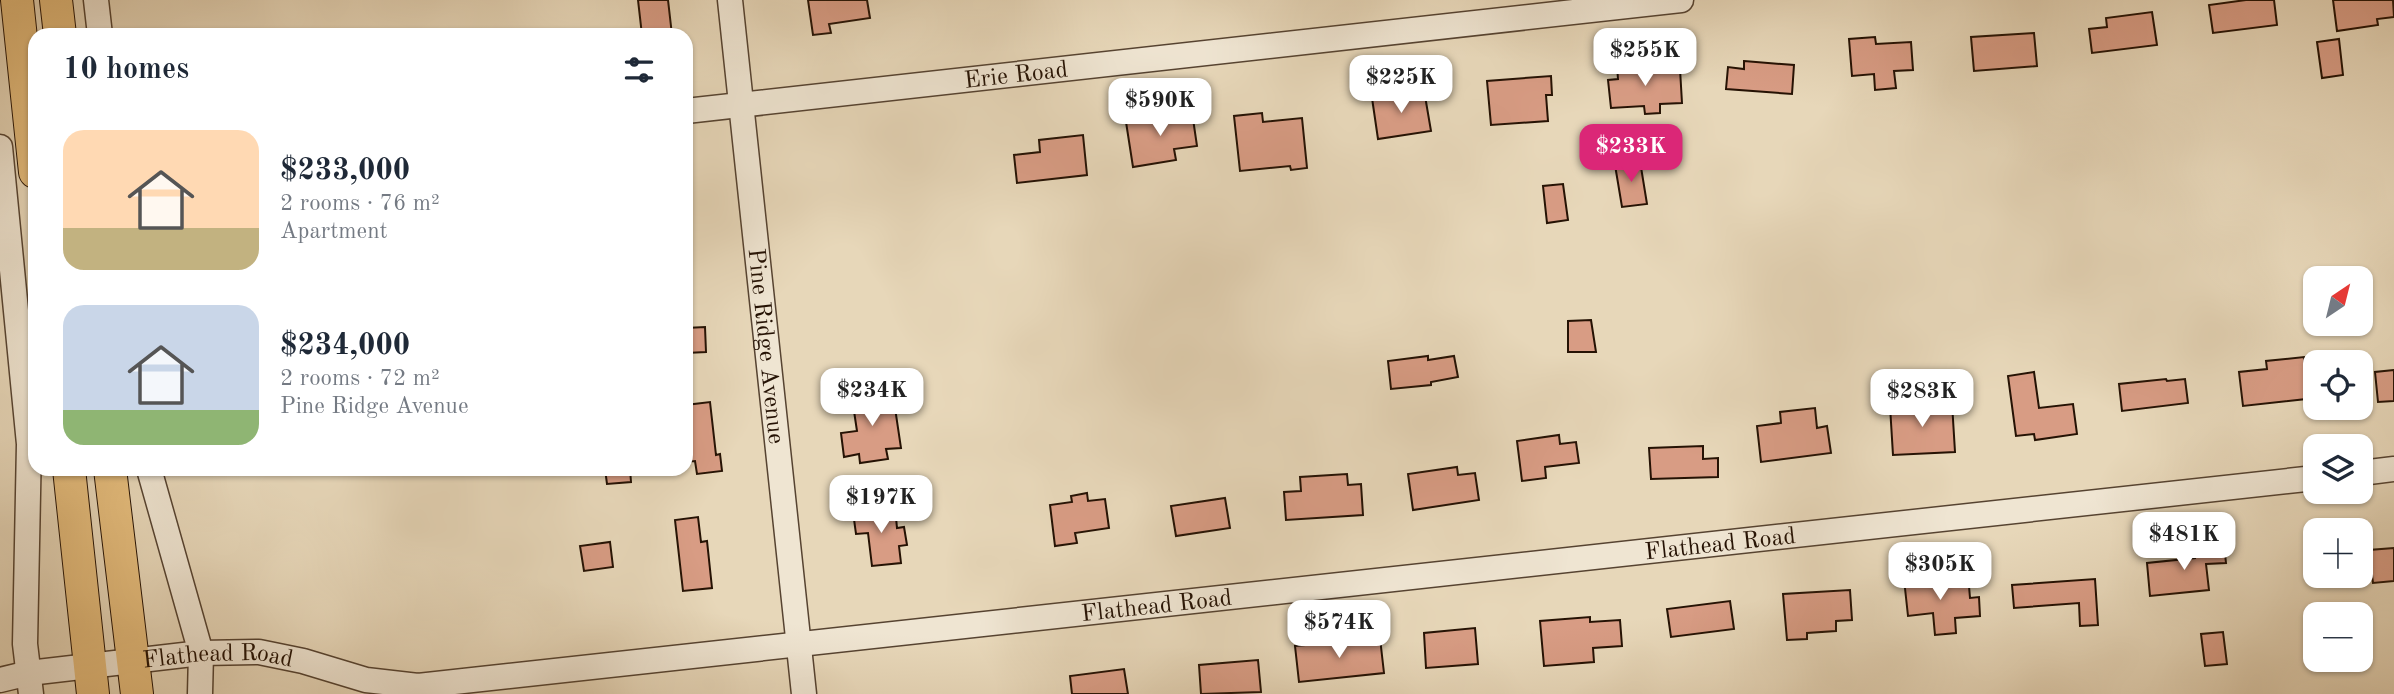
<!DOCTYPE html>
<html lang="en">
<head>
<meta charset="utf-8">
<style>
	:root { --surface:#fff; --page:#f2f2f3; --text:#1f2937; --muted:#747a83; --accent:#db2777 }
	body { margin:0; font-family:"Old Standard TT",serif; background:var(--page); color:var(--text); height:100vh; display:flex; flex-direction:column; font-size:26px; white-space:nowrap }
	* { box-sizing:border-box; margin:0 }
	p { font-size:23px; color:var(--muted) }
	.icon { flex:none; width:38px; height:38px; fill:none; stroke:currentColor; stroke-width:2; stroke-linecap:round; stroke-linejoin:round }
	.map { position:relative; flex:1; overflow:hidden }
	.panel { position:absolute; left:28px; top:28px; width:665px; height:448px; display:flex; flex-direction:column; background:var(--surface); border-radius:21px; box-shadow:0 2px 5px #0004 }
	.panel>* { flex:none }
	.needle { width:46px; rotate:35deg }
	.tools { position:absolute; left:2303px; top:266px; display:grid; gap:14px }
	.tools a { display:grid; place-items:center; width:70px; height:70px; border-radius:14px; background:var(--surface); box-shadow:0 2px 5px #0004; font-size:35px }
	.price { position:absolute; translate:-50% -60px; padding:0 16px; border-radius:14px; background:#fff; color:#222; font-size:23px; line-height:46px; filter:drop-shadow(0 2px 4px #0008) }
	.price::after { content:''; position:absolute; left:50%; top:42px; width:21px; height:16px; margin-left:-10px; background:inherit; clip-path:polygon(0 0,100% 0,50% 100%) }
	.price.selected { background:var(--accent); color:#fff }
	ul { padding:0; list-style:none }
	li { display:flex; align-items:center; gap:21px; height:175px; padding:0 35px }
	li span { display:grid; place-items:center; flex:none; width:196px; height:140px; border-radius:21px; color:#555 }
	li>.icon { margin-inline-start:auto }
	span .icon { width:84px; height:84px; fill:#fffc; stroke-width:1 }
	li b { font-size:30px }
	h2 { display:flex; justify-content:space-between; align-items:center; height:84px; padding:0 35px; font-size:30px }
	.map>svg:first-child { display:block }
	.building { fill:#d89c84; stroke:#251204; stroke-width:2 }
	.lines { fill:none; stroke-linecap:round; stroke-linejoin:round }
	.minor-casing { stroke:#564331; stroke-width:27 }
	.major-casing { stroke:#251204; stroke-width:34 }
	.minor { stroke:#efe5d2; stroke-width:24 }
	.major { stroke:#e4bc7c; stroke-width:32 }
	.labels { text-anchor:middle; stroke-width:7; stroke-linejoin:round; paint-order:stroke }
	.street-label { font-size:24px; fill:#251204; stroke:#efe5d2 }
</style>
</head>
<body>
<div class="map">
<svg width="2394" height="694" viewBox="0 0 2394 694">
	<rect width="100%" height="100%" fill="#e7d7b9"/>
	<filter id="stains"><feTurbulence type="fractalNoise" baseFrequency=".00286" numOctaves="4"/><feColorMatrix values="0 0 0 0 .2 0 0 0 0 .09 0 0 0 0 .02 0 0 0 .5 -.17"/></filter>
	<radialGradient id="worn" r=".72"><stop offset=".6" stop-color="#630" stop-opacity="0"/><stop offset="1" stop-color="#630" stop-opacity=".3"/></radialGradient>
	<path class="building" d="M638,0H668L672,35H642Z
		M808,0H867L870,18L829,24L831,33L813,35Z
		M2246,0H2274L2277,25L2213,33L2209,5Z
		M2333,0H2393L2394,17L2377,19L2378,25L2337,31Z
		M2152,12L2157,45L2092,53L2089,29L2107,27L2106,18Z
		M2034,33L2037,66L1974,71L1971,37Z
		M1875,37L1876,44L1911,42L1913,70L1894,71L1896,88L1875,90L1874,74L1852,76L1849,39Z
		M2339,39L2343,75L2322,78L2317,42Z
		M1744,61L1794,65L1792,94L1726,89L1728,67L1744,69Z
		M1641,64L1642,71L1680,69L1682,103L1660,104V113L1645,114L1644,106L1611,108L1608,80L1618,79L1617,66Z
		M1551,76L1552,95H1546L1548,121L1491,125L1487,81Z
		M1424,90L1431,131L1378,139L1372,98Z
		M1192,112L1197,146L1174,149L1176,160L1133,167L1126,122Z
		M1262,113L1263,122L1302,118L1307,168L1291,170L1290,166L1240,171L1234,116Z
		M1083,135L1087,175L1017,183L1014,155L1040,152L1039,140Z
		M1640,161L1647,204L1622,207L1615,165Z
		M1563,184L1568,220L1547,223L1543,186Z
		M1591,320L1596,352H1568V321Z
		M705,327L706,352L686,353V328Z
		M1428,356V360L1454,356L1458,377L1431,382V385L1391,389L1388,361Z
		M2304,357L2305,365L2315,364V398L2243,406L2239,372L2267,369L2266,361Z
		M2394,370V401L2378,402L2375,372Z
		M2034,372L2039,408L2073,404L2077,434L2035,440L2034,434L2016,436L2008,376Z
		M2166,379L2167,381L2185,379L2188,403L2122,411L2119,384Z
		M874,388L876,403L894,401L901,448L886,449L888,459L860,463L859,454L844,457L841,433L857,431L851,391Z
		M710,402L716,455L720,454L722,471L697,474L695,461L686,462V405Z
		M1952,403L1955,452L1893,455L1890,406Z
		M1815,408L1817,428L1827,426L1831,453L1761,462L1757,426L1781,423L1780,412Z
		M1559,435L1560,444L1576,442L1579,463L1545,467L1546,478L1522,481L1517,441Z
		M1703,446V459L1718,458V477L1651,479L1649,448Z
		M1457,467L1458,475L1475,473L1479,500L1413,510L1408,474Z
		M605,469H630L631,482L607,484Z
		M1347,474L1348,485L1361,484L1363,515L1286,520L1284,492L1301,491L1300,477Z
		M1087,493L1088,501L1105,499L1109,528L1075,533L1077,543L1055,546L1050,505L1072,502L1071,496Z
		M1225,498L1230,528L1176,536L1171,506Z
		M895,507L897,528L904,527L907,545L899,546L901,563L872,566L868,533L856,534L853,512Z
		M698,517L701,542L707,541L712,588L683,591L675,520Z
		M610,542L613,567L584,571L580,546Z
		M2224,545L2226,563L2206,564L2209,590L2150,596L2147,563L2195,558L2194,548Z
		M2394,548V581L2373,583L2369,550Z
		M1935,576V582L1954,580L1955,587L1969,586L1970,598L1979,597L1980,616L1955,618L1956,633L1935,635L1933,613L1908,616L1904,579Z
		M2095,579L2098,625L2080,626L2079,603L2014,608L2012,585Z
		M1850,590L1852,620L1836,621V631L1807,633V639L1787,640L1783,594Z
		M1730,601L1734,629L1671,637L1667,609Z
		M1590,617V622L1620,620L1622,646L1593,648L1594,662L1544,666L1540,621Z
		M1475,628L1478,664L1426,668L1424,633Z
		M2223,632L2227,664L2205,666L2201,634Z
		M1380,638L1384,673L1299,682L1295,646Z
		M1258,660L1261,692L1201,694L1199,665Z
		M1124,669L1128,694H1072L1070,676Z"/>
	<g class="lines">
		<g class="minor-casing">
			<g id="minor">
				<path d="M96,0L100,35"/>
				<path id="s1" d="M730,0L804,694"/>
				<path id="s2" d="M686,111L1681,0"/>
				<path d="M0,147L29,444L25,644L31,694"/>
				<path d="M149,469L201,653L200,694"/>
				<path d="M2361,473L2394,469"/>
				<path id="s3" d="M0,680L29,673L201,653L259,652L303,661L366,680L418,686L2315,478"/>
			</g>
		</g>
		<g class="major-casing">
			<path id="major" d="M17,0L35,172
				M56,0L60,35
				M69,469L93,694
				M110,469L137,694"/>
		</g>
		<use href="#minor" class="minor"/>
		<use href="#major" class="major"/>
	</g>
	<g class="labels">
		<g class="street-label">
			<text dy="8" stroke="none"><textPath href="#s2" startOffset="332">Erie Road</textPath></text>
			<text dy="8" stroke="none"><textPath href="#s1" startOffset="348">Pine Ridge Avenue</textPath></text>
			<text dy="8" stroke="none"><textPath href="#s3" startOffset="1734">Flathead Road</textPath></text>
			<text dy="8" stroke="none"><textPath href="#s3" startOffset="1167">Flathead Road</textPath></text>
			<text dy="8" stroke="none"><textPath href="#s3" startOffset="220">Flathead Road</textPath></text>
		</g>
	</g>
	<rect width="100%" height="100%" filter="url(#stains)"/>
	<rect width="100%" height="100%" fill="url(#worn)"/>
</svg>
<div class="tools">
<a><svg class="needle" viewBox="-14 -14 28 28"><path d="M0-13l5 13h-10z" fill="#e53935"/><path d="M0 13l5-13h-10z" fill="#747a83"/></svg></a>
<a><svg class="icon" aria-label="locate" viewBox="0 0 24 24"><circle cx="12" cy="12" r="6"/><path d="M12 2v4M12 18v4M2 12h4M18 12h4"/></svg></a>
<a><svg class="icon" aria-label="layers" viewBox="0 0 24 24"><path d="M12 4l9 5-9 5-9-5zM3 14l9 5 9-5"/></svg></a>
<a>+</a>
<a>−</a>
</div>
<b class="price" style="left:1645px;top:88px">$255K</b>
<b class="price" style="left:1401px;top:115px">$225K</b>
<b class="price" style="left:1160px;top:138px">$590K</b>
<b class="price selected" style="left:1631px;top:184px">$233K</b>
<b class="price" style="left:872px;top:428px">$234K</b>
<b class="price" style="left:1922px;top:429px">$283K</b>
<b class="price" style="left:881px;top:535px">$197K</b>
<b class="price" style="left:2184px;top:572px">$481K</b>
<b class="price" style="left:1940px;top:602px">$305K</b>
<b class="price" style="left:1339px;top:660px">$574K</b>
<section class="panel">
<h2>10 homes<svg class="icon" aria-label="filters" viewBox="0 0 24 24"><path d="M4 7h16M4 17h16"/><circle cx="9" cy="7" r="2"/><circle cx="15" cy="17" r="2"/></svg></h2>
<ul>
<li><span style="background:linear-gradient(#ffd9b3 70%,#c2b280 0)"><svg class="icon" aria-label="home" viewBox="0 0 24 24"><path d="M3 11l9-7 9 7M6 9v11h12V9"/></svg></span><div><b>$233,000</b><p>2 rooms · 76 m²</p><p>Apartment</p></div></li>
<li><span style="background:linear-gradient(#c9d6e8 75%,#8fb573 0)"><svg class="icon" aria-label="home" viewBox="0 0 24 24"><path d="M3 11l9-7 9 7M6 9v11h12V9"/></svg></span><div><b>$234,000</b><p>2 rooms · 72 m²</p><p>Pine Ridge Avenue</p></div></li>
</ul>
</section>
</div>
</body>
</html>
